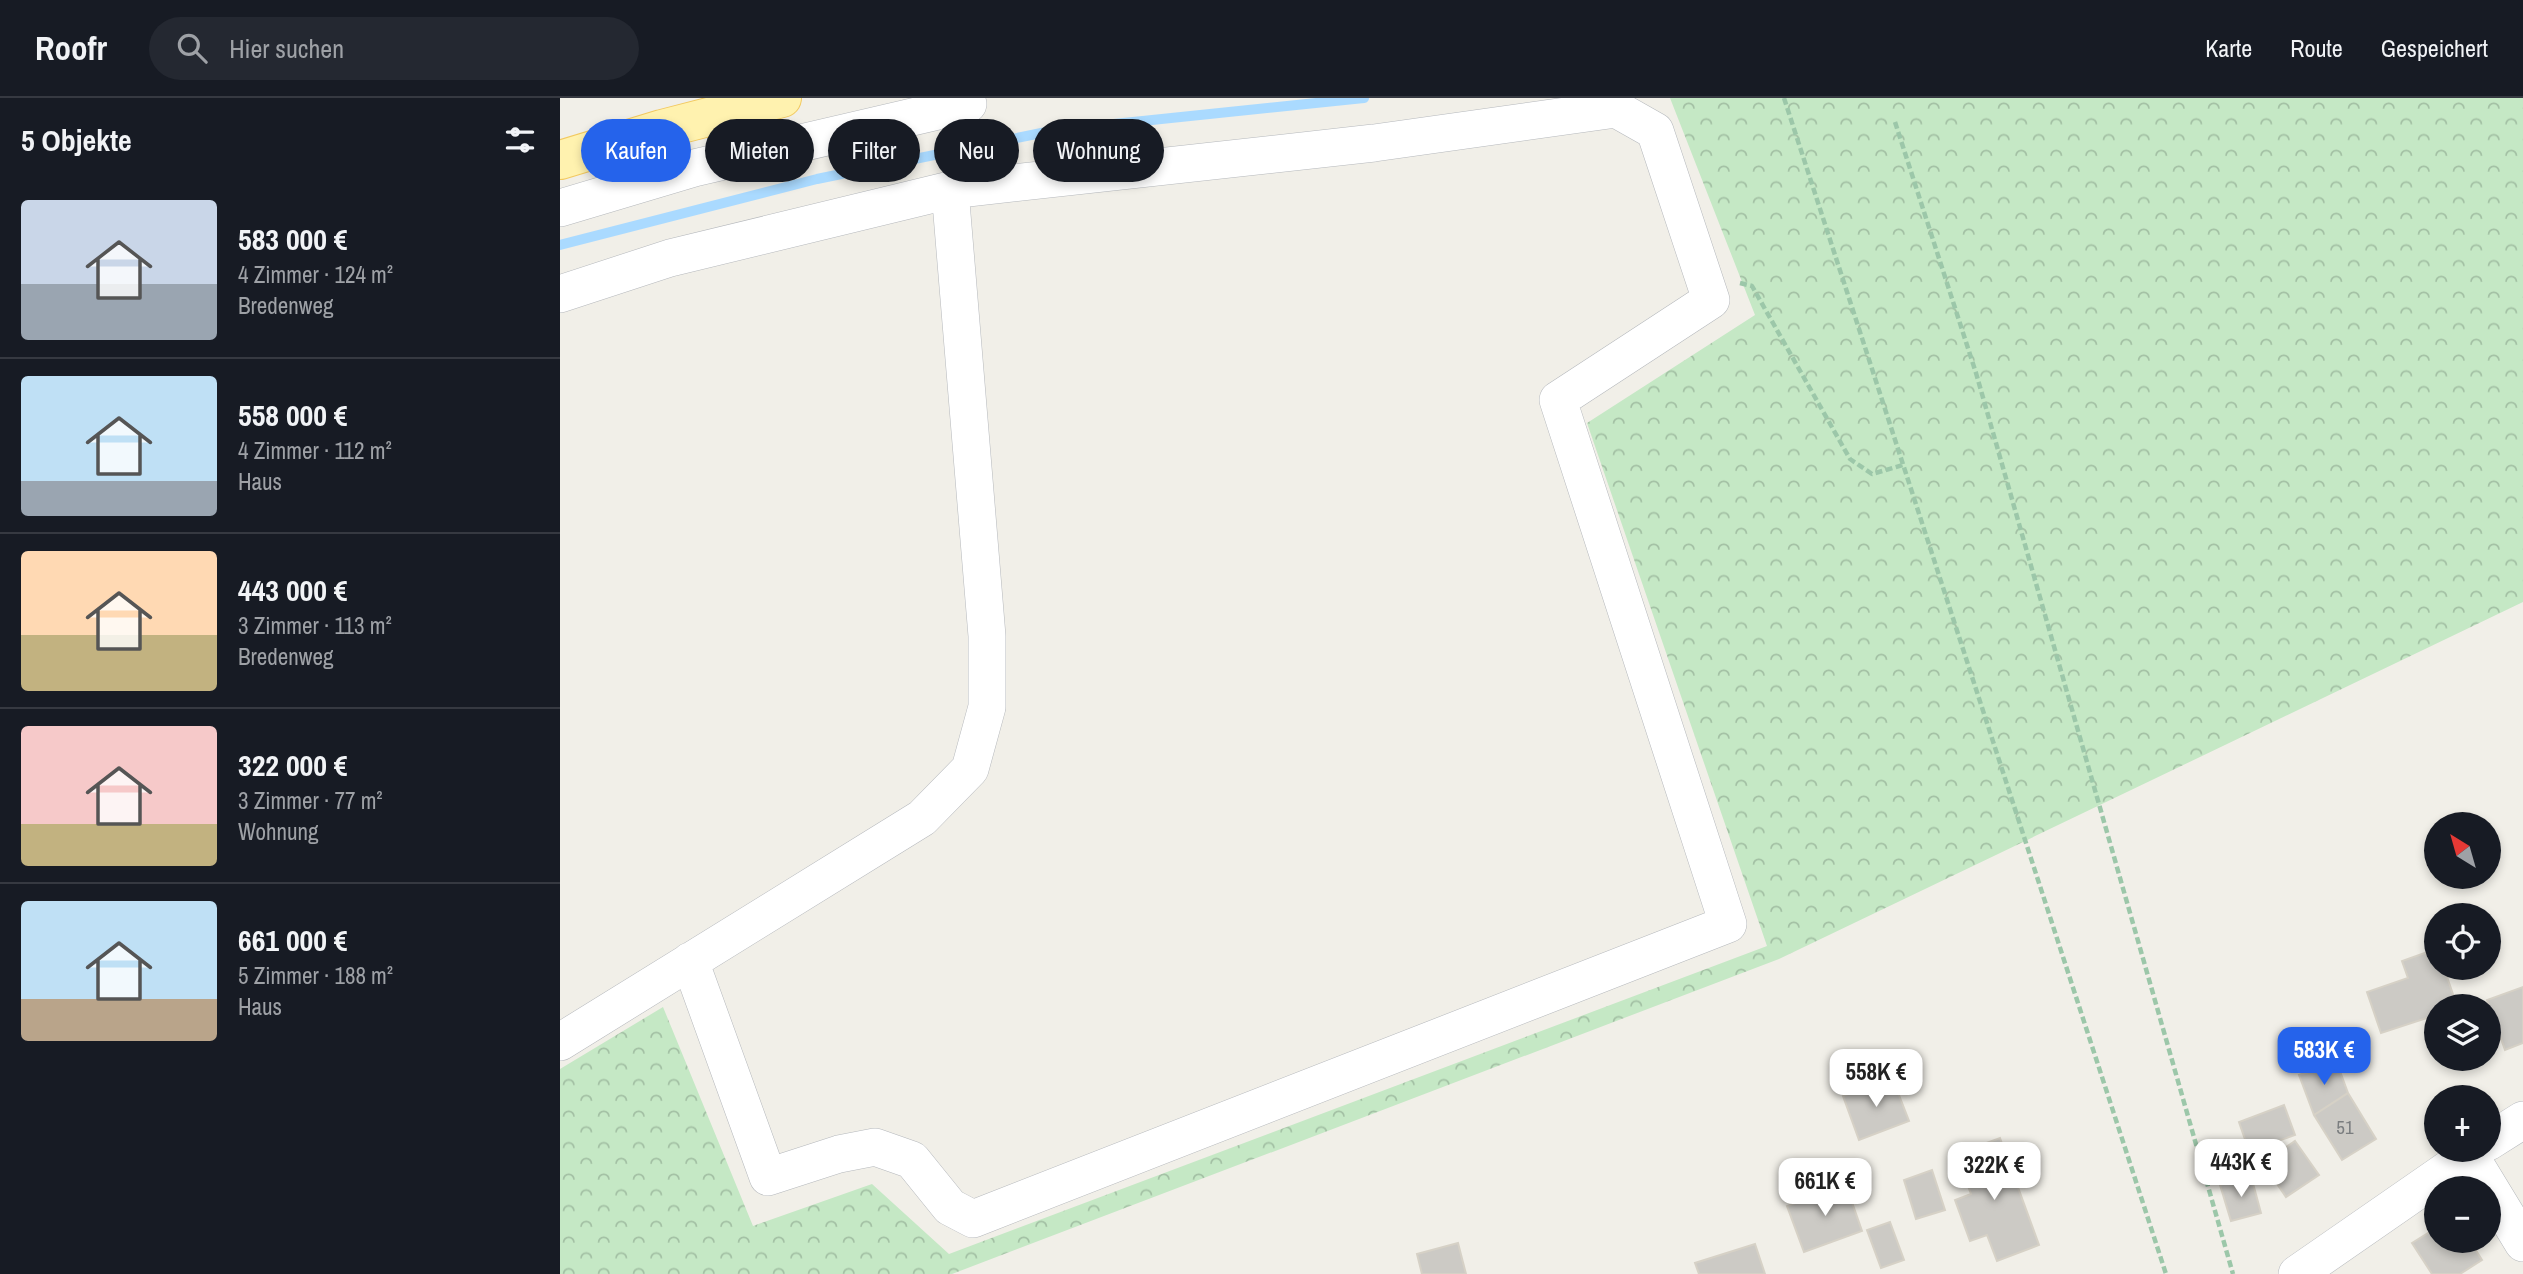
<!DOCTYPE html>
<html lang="de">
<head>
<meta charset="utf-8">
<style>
	:root { --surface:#171b24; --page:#242831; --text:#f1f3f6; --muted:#9ea1a6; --line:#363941; --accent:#2563eb }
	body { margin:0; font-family:"Archivo Narrow",sans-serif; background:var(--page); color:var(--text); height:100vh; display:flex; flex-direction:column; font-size:26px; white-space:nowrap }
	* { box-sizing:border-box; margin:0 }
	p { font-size:23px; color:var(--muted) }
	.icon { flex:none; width:38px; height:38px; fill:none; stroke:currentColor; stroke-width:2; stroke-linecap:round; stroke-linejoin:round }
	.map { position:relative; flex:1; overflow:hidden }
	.details { display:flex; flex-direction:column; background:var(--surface); width:560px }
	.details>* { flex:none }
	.banner { position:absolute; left:21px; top:21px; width:665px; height:63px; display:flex; gap:14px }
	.needle { width:46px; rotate:323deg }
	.controls { position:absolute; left:1864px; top:714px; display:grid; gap:14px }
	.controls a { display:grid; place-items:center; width:77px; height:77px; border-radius:50%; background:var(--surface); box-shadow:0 4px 10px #0003; font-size:35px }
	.price { position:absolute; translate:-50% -60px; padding:0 16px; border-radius:14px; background:#fff; color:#222; font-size:23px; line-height:46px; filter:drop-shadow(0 2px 4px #0008) }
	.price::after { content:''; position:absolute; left:50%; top:42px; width:21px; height:16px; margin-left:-10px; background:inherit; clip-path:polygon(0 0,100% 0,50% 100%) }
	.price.on { background:var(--accent); color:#fff }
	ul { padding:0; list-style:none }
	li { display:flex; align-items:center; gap:21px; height:175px; padding:0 21px }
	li+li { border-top:2px solid var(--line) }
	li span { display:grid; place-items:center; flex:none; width:196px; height:140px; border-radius:7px; color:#555 }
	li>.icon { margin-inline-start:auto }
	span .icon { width:84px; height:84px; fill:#fffc; stroke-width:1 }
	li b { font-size:30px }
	h2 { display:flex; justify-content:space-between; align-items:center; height:84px; padding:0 21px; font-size:30px }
	.tag { padding:0 24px; border-radius:32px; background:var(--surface); box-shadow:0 4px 10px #0003; font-size:24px; line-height:63px }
	.tag.on { background:var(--accent); color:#fff }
	header { display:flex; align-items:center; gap:42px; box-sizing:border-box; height:98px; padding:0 35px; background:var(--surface); border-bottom:2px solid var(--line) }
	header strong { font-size:33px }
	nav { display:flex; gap:38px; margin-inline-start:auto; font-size:24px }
	.search { width:490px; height:63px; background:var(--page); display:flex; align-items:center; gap:18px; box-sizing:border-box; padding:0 24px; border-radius:38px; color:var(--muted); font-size:26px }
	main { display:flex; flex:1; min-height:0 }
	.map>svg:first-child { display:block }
	.forest { fill:url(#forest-crowns) }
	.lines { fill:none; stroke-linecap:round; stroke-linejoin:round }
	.stream { stroke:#aadaff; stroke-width:10 }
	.building { fill:#cccac5; stroke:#d6d1c6; stroke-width:2 }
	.minor-casing { stroke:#b5b8bc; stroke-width:38 }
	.major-casing { stroke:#f2c960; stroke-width:40 }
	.path { stroke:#9cc7a9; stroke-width:4.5; stroke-dasharray:7 3.5; stroke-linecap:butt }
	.minor { stroke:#fff; stroke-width:37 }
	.major { stroke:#fff2af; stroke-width:38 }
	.labels { text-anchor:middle; stroke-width:5; stroke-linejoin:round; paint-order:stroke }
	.number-label { font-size:19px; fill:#7a7d7f }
</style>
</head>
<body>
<header>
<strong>Roofr</strong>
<div class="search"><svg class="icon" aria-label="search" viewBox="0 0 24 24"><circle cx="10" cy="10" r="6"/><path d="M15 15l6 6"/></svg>Hier suchen</div>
<nav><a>Karte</a><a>Route</a><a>Gespeichert</a></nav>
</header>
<main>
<section class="details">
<h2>5 Objekte<svg class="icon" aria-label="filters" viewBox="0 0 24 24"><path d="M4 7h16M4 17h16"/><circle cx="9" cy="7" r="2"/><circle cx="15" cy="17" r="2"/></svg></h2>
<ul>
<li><span style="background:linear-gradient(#c9d6e8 60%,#9aa5b1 0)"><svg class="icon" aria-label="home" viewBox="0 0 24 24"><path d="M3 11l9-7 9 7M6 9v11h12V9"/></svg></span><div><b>583 000 €</b><p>4 Zimmer · 124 m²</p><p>Bredenweg</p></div></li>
<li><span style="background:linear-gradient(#bfe0f5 75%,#9aa5b1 0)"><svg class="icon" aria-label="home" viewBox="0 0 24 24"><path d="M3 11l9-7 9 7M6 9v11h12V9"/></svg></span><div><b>558 000 €</b><p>4 Zimmer · 112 m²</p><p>Haus</p></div></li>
<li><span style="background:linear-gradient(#ffd9b3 60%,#c2b280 0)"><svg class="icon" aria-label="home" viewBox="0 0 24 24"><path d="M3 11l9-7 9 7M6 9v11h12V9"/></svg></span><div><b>443 000 €</b><p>3 Zimmer · 113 m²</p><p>Bredenweg</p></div></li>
<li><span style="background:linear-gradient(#f6c9c9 70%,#c2b280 0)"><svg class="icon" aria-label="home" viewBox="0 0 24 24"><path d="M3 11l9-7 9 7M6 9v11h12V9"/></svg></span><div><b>322 000 €</b><p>3 Zimmer · 77 m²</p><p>Wohnung</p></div></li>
<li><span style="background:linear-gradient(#bfe0f5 70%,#b9a48a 0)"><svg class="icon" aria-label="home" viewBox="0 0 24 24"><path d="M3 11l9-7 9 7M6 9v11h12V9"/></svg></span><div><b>661 000 €</b><p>5 Zimmer · 188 m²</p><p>Haus</p></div></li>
</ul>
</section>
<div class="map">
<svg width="1963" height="1176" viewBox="0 0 1963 1176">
	<defs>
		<pattern id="forest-crowns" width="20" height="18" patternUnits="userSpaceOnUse" patternTransform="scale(1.75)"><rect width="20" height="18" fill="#c5e8c5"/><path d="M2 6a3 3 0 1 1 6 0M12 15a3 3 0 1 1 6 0" fill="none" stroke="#a3c0a4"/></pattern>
	</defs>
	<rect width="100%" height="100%" fill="#f1efe8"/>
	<path class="forest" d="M1110,0H1963V504L1219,861L392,1176H0V971L103,909L193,1128L312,1086L389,1156L1207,848L1027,325L1195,217Z"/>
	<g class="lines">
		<path class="stream" d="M0,147L257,81L496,32L804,0"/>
	</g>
	<path class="building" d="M1876,851V870H1884L1897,908H1876V917L1821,935L1807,894L1848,880L1842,863Z
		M1963,889V945L1945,952L1927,902Z
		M1777,965L1788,995L1754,1017L1739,977Z
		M1332,979L1349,1023L1299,1042L1283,998Z
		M1788,995L1816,1041L1782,1062L1754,1017Z
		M1724,1007L1735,1037L1689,1053L1679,1024Z
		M1440,1040L1479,1147L1437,1163L1427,1137L1410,1143L1395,1102L1411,1096L1396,1056Z
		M1735,1043L1759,1077L1726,1099L1703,1065Z
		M1372,1072L1385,1112L1356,1121L1344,1082Z
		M1691,1078L1701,1115L1671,1123L1660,1087Z
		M1286,1087L1302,1133L1244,1154L1227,1108Z
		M1330,1124L1344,1162L1321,1170L1307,1132Z
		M1876,1130V1143H1910L1922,1162L1900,1176H1872L1852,1145Z
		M898,1145L906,1176H862L857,1156Z
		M1195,1146L1205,1176H1139L1135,1165Z"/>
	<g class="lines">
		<g class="minor-casing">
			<path id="minor" d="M0,110L134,70L408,6
				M0,196L110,160L390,92L814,45L1056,11L1095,33L1151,202L998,302L1168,826L413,1121L390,1109L352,1062L315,1049L279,1056L208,1079L130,863
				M0,944L362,720L410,671L427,609V538L390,92
				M1928,1044L1963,1022
				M1909,1056L1963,1145
				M1737,1176L1916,1052"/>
		</g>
		<g class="major-casing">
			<path id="major" d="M0,62L102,31L222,0"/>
		</g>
		<path class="path" d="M1224,0L1606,1176
			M1335,24L1416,275L1673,1176
			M1180,185L1192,188L1290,361L1312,376L1343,367"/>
		<use href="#minor" class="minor"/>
		<use href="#major" class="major"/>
	</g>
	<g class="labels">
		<g class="number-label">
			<text x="1785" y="1036">51</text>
		</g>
	</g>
</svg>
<div class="controls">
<a><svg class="needle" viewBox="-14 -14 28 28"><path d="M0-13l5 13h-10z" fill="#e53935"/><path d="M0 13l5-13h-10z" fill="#9ea1a6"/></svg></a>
<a><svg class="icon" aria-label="locate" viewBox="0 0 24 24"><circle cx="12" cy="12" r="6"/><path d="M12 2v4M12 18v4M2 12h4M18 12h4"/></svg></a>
<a><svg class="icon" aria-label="layers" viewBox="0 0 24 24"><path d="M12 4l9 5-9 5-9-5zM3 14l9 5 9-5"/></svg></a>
<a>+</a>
<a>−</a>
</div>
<b class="price on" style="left:1764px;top:989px">583K €</b>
<b class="price" style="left:1316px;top:1011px">558K €</b>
<b class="price" style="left:1681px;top:1101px">443K €</b>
<b class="price" style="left:1434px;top:1104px">322K €</b>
<b class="price" style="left:1265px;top:1120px">661K €</b>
<div class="banner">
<a class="tag on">Kaufen</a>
<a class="tag">Mieten</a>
<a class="tag">Filter</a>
<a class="tag">Neu</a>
<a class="tag">Wohnung</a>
</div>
</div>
</main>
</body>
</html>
